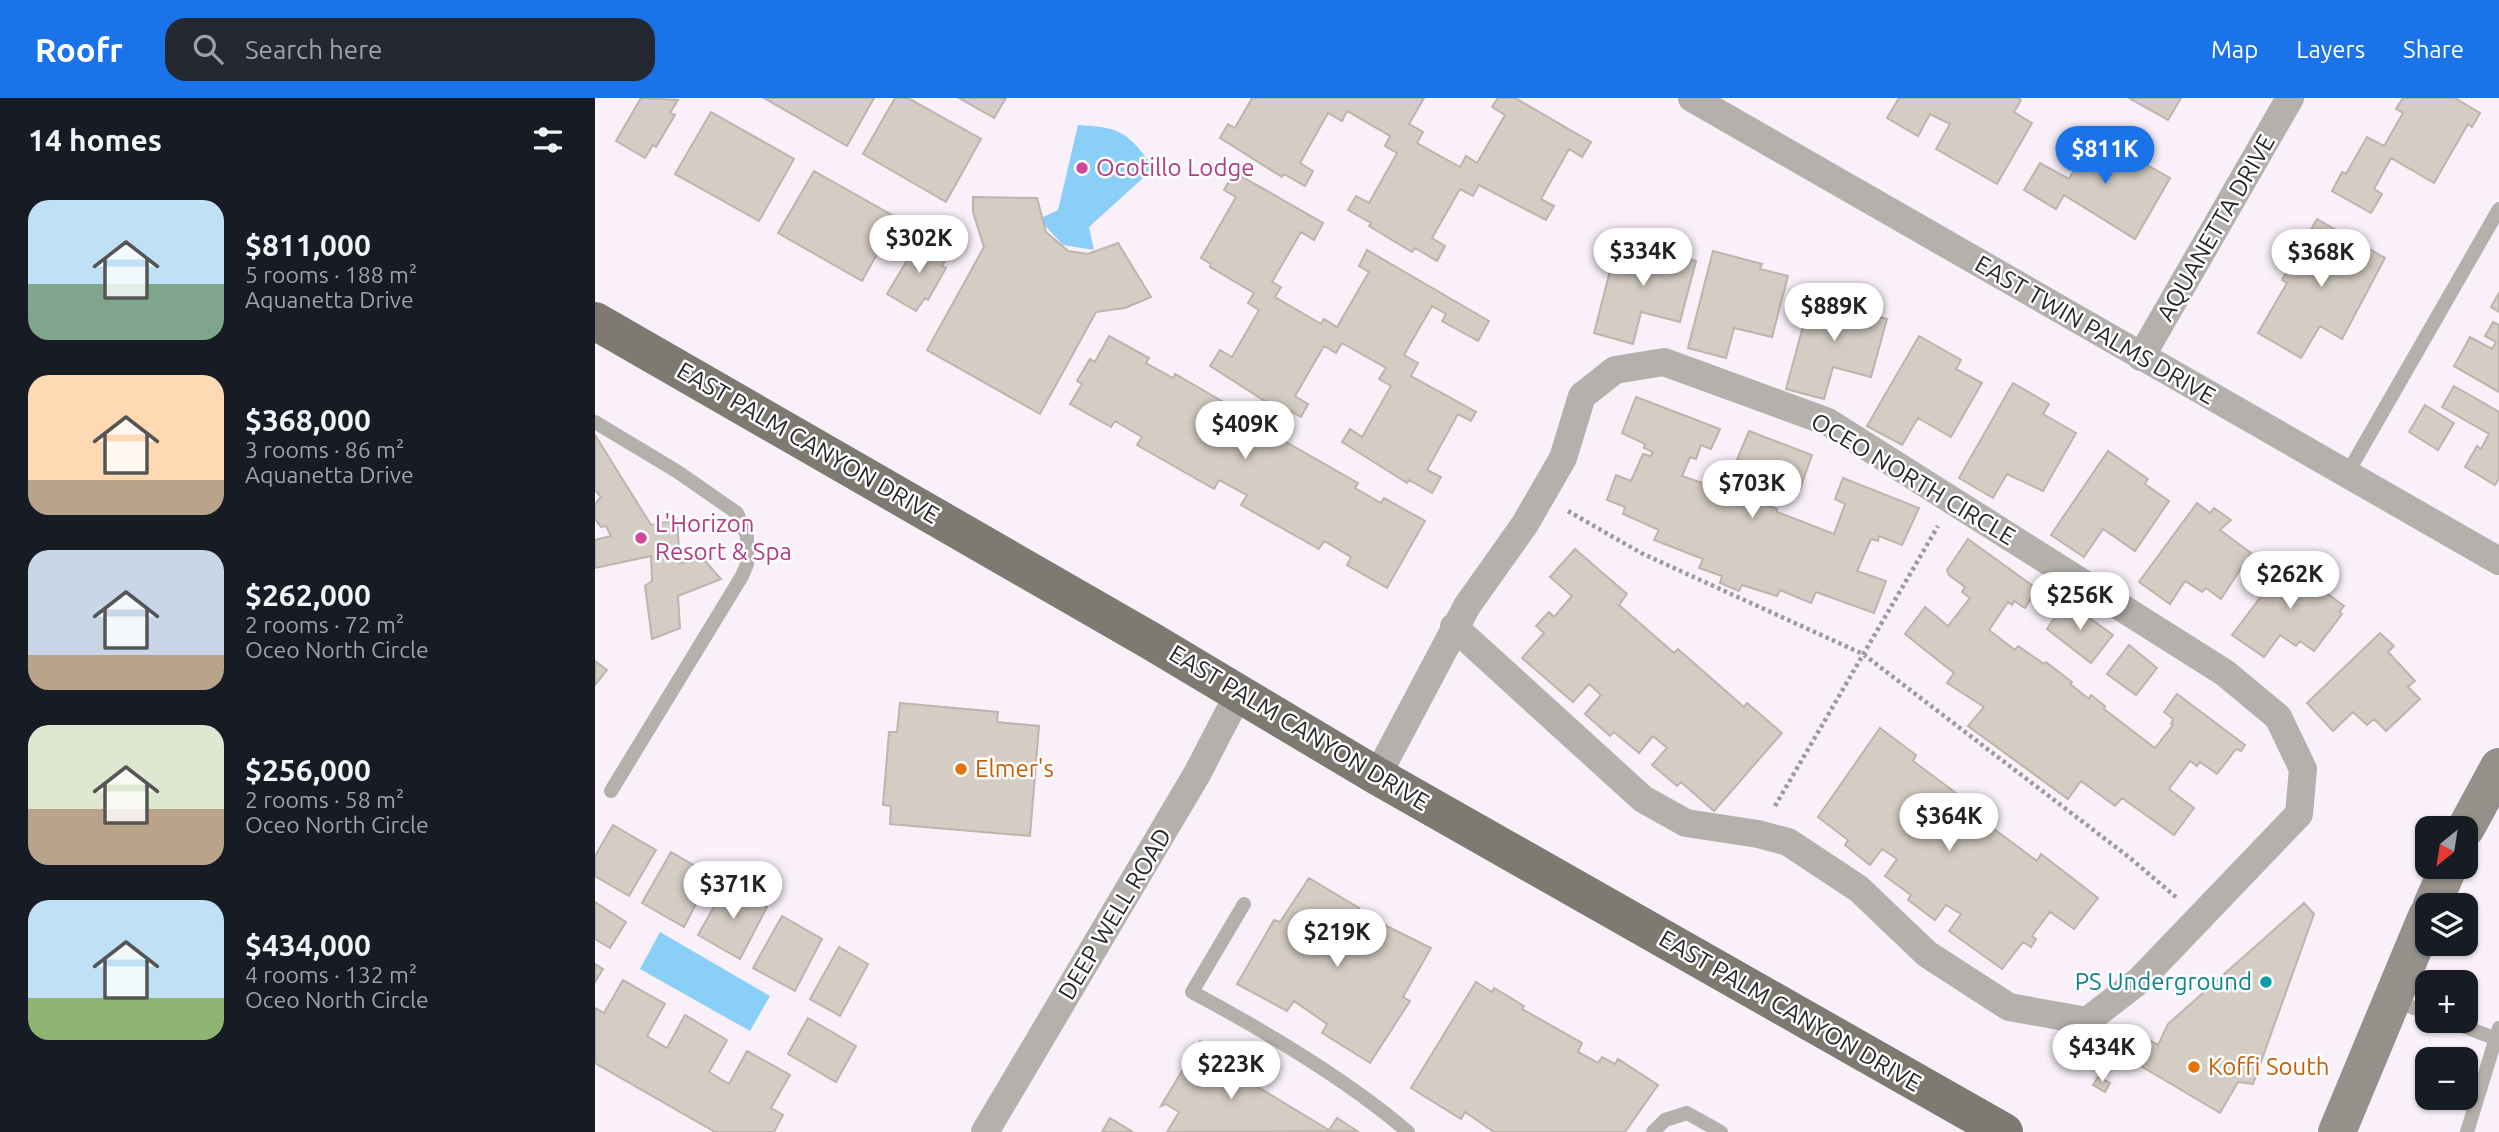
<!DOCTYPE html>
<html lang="en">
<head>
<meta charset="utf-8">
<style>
	:root { --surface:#171b24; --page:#242831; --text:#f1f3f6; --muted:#9ea1a6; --accent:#1a73e8 }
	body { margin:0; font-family:Ubuntu,sans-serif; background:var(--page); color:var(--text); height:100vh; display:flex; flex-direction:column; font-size:26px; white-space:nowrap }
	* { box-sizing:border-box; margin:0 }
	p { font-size:23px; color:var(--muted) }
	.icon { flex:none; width:38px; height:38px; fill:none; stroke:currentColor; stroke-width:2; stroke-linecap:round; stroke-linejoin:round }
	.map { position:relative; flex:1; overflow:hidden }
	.details { display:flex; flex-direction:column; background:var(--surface); width:595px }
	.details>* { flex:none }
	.needle { width:46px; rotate:210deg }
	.controls { position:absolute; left:1820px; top:718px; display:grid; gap:14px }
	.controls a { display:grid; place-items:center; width:63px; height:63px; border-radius:14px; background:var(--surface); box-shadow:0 2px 5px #0004; font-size:35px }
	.price { position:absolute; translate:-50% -60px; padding:0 16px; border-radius:24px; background:#fff; color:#222; font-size:23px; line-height:46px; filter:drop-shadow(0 2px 4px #0008) }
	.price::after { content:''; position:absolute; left:50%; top:42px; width:21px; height:16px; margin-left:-10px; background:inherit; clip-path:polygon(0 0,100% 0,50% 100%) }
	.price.active { background:var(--accent); color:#fff }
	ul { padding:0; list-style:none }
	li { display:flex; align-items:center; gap:21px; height:175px; padding:0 28px }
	li span { display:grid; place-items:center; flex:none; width:196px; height:140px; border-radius:21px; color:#555 }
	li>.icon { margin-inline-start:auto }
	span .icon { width:84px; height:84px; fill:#fffc; stroke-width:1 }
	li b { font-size:30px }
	h2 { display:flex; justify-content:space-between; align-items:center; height:84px; padding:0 28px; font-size:30px }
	header { display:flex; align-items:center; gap:42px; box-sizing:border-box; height:98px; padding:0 35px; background:var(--accent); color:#fff }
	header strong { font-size:33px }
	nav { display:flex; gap:38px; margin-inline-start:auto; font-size:24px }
	.search { width:490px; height:63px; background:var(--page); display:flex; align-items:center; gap:18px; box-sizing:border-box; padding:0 24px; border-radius:21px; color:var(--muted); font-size:26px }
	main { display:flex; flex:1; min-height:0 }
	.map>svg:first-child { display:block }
	.water { fill:#8acff7 }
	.building { fill:#d5cdc4; stroke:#bcb5ab; stroke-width:2 }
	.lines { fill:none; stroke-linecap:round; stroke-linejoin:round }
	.path { stroke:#9f989f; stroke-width:4.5; stroke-dasharray:3.5 3.5; stroke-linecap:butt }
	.lane { stroke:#b4b0ac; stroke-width:14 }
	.street { stroke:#b4b0ac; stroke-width:28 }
	.secondary { stroke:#95908a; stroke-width:38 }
	.primary { stroke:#7e7971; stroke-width:38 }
	.hotel-dot { fill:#d1479c; stroke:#fff; stroke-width:2.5 }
	.food-dot { fill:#e8710a; stroke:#fff; stroke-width:2.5 }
	.culture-dot { fill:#0f9aa8; stroke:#fff; stroke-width:2.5 }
	.labels { text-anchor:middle; stroke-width:5; stroke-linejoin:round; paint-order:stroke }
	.hotel-label { font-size:24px; fill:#b23c85; stroke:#fff; text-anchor:start }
	.street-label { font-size:24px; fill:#282529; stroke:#fff }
	.food-label { font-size:24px; fill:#c56008; stroke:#fff; text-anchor:start }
	.culture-label { font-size:24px; fill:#0d838f; stroke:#fff; text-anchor:end }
</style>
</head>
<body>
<header>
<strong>Roofr</strong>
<div class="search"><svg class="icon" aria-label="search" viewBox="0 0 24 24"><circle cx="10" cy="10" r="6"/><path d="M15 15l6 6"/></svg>Search here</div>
<nav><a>Map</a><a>Layers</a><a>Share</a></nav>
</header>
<main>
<section class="details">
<h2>14 homes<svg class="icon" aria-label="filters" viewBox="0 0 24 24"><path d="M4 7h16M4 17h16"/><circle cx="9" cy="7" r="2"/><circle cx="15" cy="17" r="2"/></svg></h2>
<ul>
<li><span style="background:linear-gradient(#bfe0f5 60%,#7fa58c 0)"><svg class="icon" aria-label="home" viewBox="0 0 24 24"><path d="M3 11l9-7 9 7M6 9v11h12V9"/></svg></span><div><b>$811,000</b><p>5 rooms · 188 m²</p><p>Aquanetta Drive</p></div></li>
<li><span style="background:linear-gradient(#ffd9b3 75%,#b9a48a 0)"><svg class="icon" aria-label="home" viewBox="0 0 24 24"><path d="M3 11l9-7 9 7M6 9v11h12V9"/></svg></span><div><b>$368,000</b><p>3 rooms · 86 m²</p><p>Aquanetta Drive</p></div></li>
<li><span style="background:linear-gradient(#c9d6e8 75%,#b9a48a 0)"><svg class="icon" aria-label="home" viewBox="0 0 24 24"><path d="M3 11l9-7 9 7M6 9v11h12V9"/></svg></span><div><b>$262,000</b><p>2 rooms · 72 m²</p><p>Oceo North Circle</p></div></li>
<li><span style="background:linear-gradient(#dfe7d0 60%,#b9a48a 0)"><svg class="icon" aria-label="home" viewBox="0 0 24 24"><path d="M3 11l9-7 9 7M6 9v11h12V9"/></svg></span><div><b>$256,000</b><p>2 rooms · 58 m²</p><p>Oceo North Circle</p></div></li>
<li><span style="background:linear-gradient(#bfe0f5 70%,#8fb573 0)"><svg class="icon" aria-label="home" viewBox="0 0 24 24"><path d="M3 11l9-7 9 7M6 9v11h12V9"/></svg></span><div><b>$434,000</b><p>4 rooms · 132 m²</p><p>Oceo North Circle</p></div></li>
</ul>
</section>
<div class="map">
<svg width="1904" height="1034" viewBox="0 0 1904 1034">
	<rect width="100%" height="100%" fill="#f9f0f9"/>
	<path class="water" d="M483,27C527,29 533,35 559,70L494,129L499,152L468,147L444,121L463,112Z
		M65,834L175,898L155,933L45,871Z"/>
	<path class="building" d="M46,0L83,2L75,15L80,17L61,49L58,47L50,60L21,43Z
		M169,0H279L252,48Z
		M300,0H313L386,41L351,104L268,56Z
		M364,0H411L399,20Z
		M657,0H829L814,26L828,34L822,45L865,69L871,58L882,65L910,17L897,9L903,0H920L996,44L987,59L974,51L946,101L959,108L951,122L884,87L878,98L865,91L837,140L850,148L842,163L820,150L817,154L774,128L776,125L753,112L761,98L774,105L802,55L790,48L795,38L752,13L747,23L733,15L705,65L718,73L710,88L689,76L687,79L625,40L633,26L640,30Z
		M1304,0H1423L1426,2L1419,14L1437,25L1402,86L1341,51L1355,26L1335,16L1323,38L1292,20Z
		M1534,0H1586L1573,22Z
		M1808,0H1860L1885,15L1877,29L1873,26L1839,85L1796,60L1779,91L1787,96L1776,115L1737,93L1747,74L1751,76L1772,39L1789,48L1808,15L1801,11Z
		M116,14L199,61L164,123L80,76Z
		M1499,37L1575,80L1540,141L1469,97L1461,111L1429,92L1445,65L1474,81Z
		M219,73L302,120L267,183L183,135Z
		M639,74L728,125L719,142L706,134L677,184L686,189L680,199L726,226L729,221L742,229L774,174L764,168L772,152L894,223L883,243L847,223L851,216L837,208L809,257L823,265L816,278L881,314L876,323L863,316L832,372L846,379L837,395L814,382L812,385L747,344L755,331L767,339L796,288L784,281L791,270L747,245L741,255L729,248L700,298L713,306L706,319L683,306L681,310L615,268L625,252L637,259L664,212L653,205L659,195L615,169L616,166L606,160L641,99L629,92Z
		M378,99L442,100L451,134L473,153L493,156L523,145L556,199L530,210L501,214L445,316L332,252L389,149L378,114Z
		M1722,121L1790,160L1747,241L1725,228L1706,260L1663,235L1692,185L1687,182Z
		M1024,138L1074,151L1073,156L1101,163L1085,224L1046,214L1038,246L999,235Z
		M326,139L354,155L347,168L351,170L333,202L330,200L321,213L292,196Z
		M1118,153L1167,166L1165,171L1193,178L1177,239L1139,230L1131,260L1093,250Z
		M1218,191L1265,204L1262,213L1292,221L1276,279L1238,269L1229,301L1191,291Z
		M1904,195V214L1896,209Z
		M1898,224L1904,227V294L1859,268L1875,239L1897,251L1901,244L1890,238Z
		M514,238L554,260L551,265L578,280L580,276L656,320L651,329L679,345L682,339L763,385L760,390L786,405L789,400L830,423L792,490L752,467L756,459L729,443L724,451L646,407L652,397L624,382L619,391L542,347L547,339L520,323L516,329L475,306L487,286L482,283L495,261L500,264Z
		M1324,238L1366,262L1361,271L1387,285L1356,339L1323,320L1307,347L1272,328Z
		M1418,285L1454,306L1448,316L1481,335L1448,393L1412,376L1398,400L1364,380Z
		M1859,288L1904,314V380L1900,387L1870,369L1882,348L1886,351L1894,336L1847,309Z
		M1041,299L1125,331L1116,351L1106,347L1101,361L1095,359L1087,378L1182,411V414L1239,436L1250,406L1240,401L1248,380L1324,410L1307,447L1284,438L1283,443L1276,441L1262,473L1291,483L1279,515L1221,494L1216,505L1185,492L1182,498L1147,487L1144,493L1125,485L1127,478L1104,470L1108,461L1059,442L1064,432L1028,416L1030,409L1012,402L1021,377L1036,383L1048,356L1056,358L1058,354L1049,350L1050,346L1027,335Z
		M1830,307L1859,325L1843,352L1814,334Z
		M1154,333L1217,357L1205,391L1141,364Z
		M0,337L56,427L82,422L85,465L105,457L126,481L83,498L85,530L57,541L50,488L57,483L56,458L0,470V442L16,438L11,428L6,429L0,421V406L6,399L0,392Z
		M1513,353L1553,381L1550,386L1574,403L1540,453L1508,431L1489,459L1456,437Z
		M1602,405L1615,415L1619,410L1636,422L1625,432L1656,455L1626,501L1611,490L1607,494L1590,483L1575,506L1544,484Z
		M1373,441L1442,491L1430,510L1419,503L1417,507L1413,504L1394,532L1420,552L1423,548L1449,566L1451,564L1477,584L1475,586L1494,601L1496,597L1510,608L1509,611L1560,650L1578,627L1576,626L1578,621L1569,614L1582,596L1650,647L1646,653L1641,651L1622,676L1605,664L1602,668L1595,663L1574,691L1599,710L1579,737L1527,700L1520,708L1486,683L1473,701L1373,628L1389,609L1352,585L1359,575L1310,536L1330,509L1353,528L1375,500L1367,494L1370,489L1354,477L1352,472Z
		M980,451L1032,496L1024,507L1079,555L1083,551L1149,609L1152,605L1187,635L1119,713L1086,684L1082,688L1057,667L1072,650L1058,638L1044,655L1019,634L1015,638L990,616L1006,597L994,586L978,604L927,560L949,535L941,528L954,514L959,519L977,498L955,479Z
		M1695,460L1709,470L1713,464L1729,475L1719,486L1749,508L1744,514L1747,516L1719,553L1705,543L1701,548L1685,537L1669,559L1637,537Z
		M1471,503L1518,537L1496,565L1452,531Z
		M1785,535L1799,548L1793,554L1820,583L1813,589L1825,601L1791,633L1779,621L1772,627L1758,614L1738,633L1712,605Z
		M1534,547L1562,570L1541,597L1512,576Z
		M0,563L12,572L0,587Z
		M305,605L403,614L402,624L444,628L435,738L295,726L296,708L288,707L294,634H302Z
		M1285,630L1321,657L1318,663L1385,713L1380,717L1442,763L1446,756L1503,800L1479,831L1455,814L1437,838L1441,841L1436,849L1428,844L1407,871L1354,833L1366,816L1351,807L1340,822L1313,802L1316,797L1290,778L1302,761L1287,751L1275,767L1250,747L1253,742L1223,719Z
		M18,727L61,752L34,798L0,778V758Z
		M76,754L116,777L89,829L47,805Z
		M714,780L764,810L763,814L836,850L808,899L815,903L775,965L727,935L732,926L699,903L692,913L642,886L679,822L685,824Z
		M132,786L172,809L145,861L103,837Z
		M0,804L31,824L15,850L0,841Z
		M1709,805L1719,816L1658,986L1643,984L1625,1015L1539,964L1552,941L1563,947L1573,926Z
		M187,818L227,841L200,893L158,870Z
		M244,849L273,866L245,918L215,901Z
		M0,866L8,871L0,884Z
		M28,882L70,906L52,938L72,950L90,917L132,942L114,974L134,986L152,953L195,977L176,1010L188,1017L179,1034H120L0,965V910L9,915Z
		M881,884L897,894L899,890L929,908L927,911L987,945L983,954L1003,965L1007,959L1020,966L1023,961L1063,987L1030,1034H899L870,1014L866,1021L816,990Z
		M213,920L261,948L241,984L193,956Z
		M605,943L657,975L653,983L734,1032L742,1020L762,1033L572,1034L584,1014L571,1006L566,1008Z
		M1503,979L1515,985L1510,994L1498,987Z
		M515,1020L538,1034H507Z"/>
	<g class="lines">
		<path class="path" d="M973,413L1046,455L1268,556L1535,760L1582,800
			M1180,708L1343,428"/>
		<path class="lane" d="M0,324L83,374L142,415L152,438V466L147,478L16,693
			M1752,376L1904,111
			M649,806L597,894C670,933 750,980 813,1034
			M1798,902L1832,915
			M1852,922L1899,940
			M1058,1034L1070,1022L1092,1015L1126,1034
			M1872,1034L1904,930"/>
		<path class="street" d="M1097,0L1904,463
			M1546,259L1695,0
			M782,678L872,508L930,426L968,360L987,298L1020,272L1069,264L1233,324L1630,575L1683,619L1708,671L1704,716L1545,882L1492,923L1414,909L1332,856L1264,791L1193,744L1163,736L1091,725L1048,701L859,529
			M390,1034L602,676L644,595"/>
		<path class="secondary" d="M1871,730L1904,669
			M1837,807L1854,768
			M1742,1034L1832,818"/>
		<path class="primary" d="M0,223L556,543L782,678L1409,1034"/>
	</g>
	<g class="hotel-dot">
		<circle cx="487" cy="70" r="7"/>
		<circle cx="46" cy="440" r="7"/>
	</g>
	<g class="food-dot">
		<circle cx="366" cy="671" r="7"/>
		<circle cx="1599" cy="969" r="7"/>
	</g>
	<circle class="culture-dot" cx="1671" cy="884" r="7"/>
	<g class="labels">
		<g class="hotel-label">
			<text x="501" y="78">Ocotillo Lodge</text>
			<text x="60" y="434">L'Horizon<tspan x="60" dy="28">Resort &amp; Spa</tspan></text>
		</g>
		<g class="street-label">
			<text transform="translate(1621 130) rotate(-60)" y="8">AQUANETTA DRIVE</text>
			<text transform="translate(1500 232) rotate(30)" y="8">EAST TWIN PALMS DRIVE</text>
			<text transform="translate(213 345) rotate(30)" y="8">EAST PALM CANYON DRIVE</text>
			<text transform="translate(1318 381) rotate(31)" y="8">OCEO NORTH CIRCLE</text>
			<text transform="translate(704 630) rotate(31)" y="8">EAST PALM CANYON DRIVE</text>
			<text transform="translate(520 816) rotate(-59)" y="8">DEEP WELL ROAD</text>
			<text transform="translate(1195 913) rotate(30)" y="8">EAST PALM CANYON DRIVE</text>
		</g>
		<g class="food-label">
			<text x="380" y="679">Elmer's</text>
			<text x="1613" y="977">Koffi South</text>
		</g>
		<g class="culture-label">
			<text x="1657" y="892">PS Underground</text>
		</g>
	</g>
</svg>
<div class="controls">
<a><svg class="needle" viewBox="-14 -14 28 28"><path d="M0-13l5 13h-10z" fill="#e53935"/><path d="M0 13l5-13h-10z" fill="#9ea1a6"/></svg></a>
<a><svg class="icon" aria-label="layers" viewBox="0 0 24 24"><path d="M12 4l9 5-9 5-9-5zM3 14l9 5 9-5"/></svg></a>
<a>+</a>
<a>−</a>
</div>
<b class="price active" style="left:1510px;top:88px">$811K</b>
<b class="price" style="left:324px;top:177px">$302K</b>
<b class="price" style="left:1048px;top:190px">$334K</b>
<b class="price" style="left:1726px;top:191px">$368K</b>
<b class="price" style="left:1239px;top:245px">$889K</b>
<b class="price" style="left:650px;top:363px">$409K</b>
<b class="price" style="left:1157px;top:422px">$703K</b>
<b class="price" style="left:1695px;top:513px">$262K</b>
<b class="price" style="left:1485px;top:534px">$256K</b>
<b class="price" style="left:1354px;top:755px">$364K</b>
<b class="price" style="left:138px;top:823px">$371K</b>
<b class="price" style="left:742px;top:871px">$219K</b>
<b class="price" style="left:1507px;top:986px">$434K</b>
<b class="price" style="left:636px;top:1003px">$223K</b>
</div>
</main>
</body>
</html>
